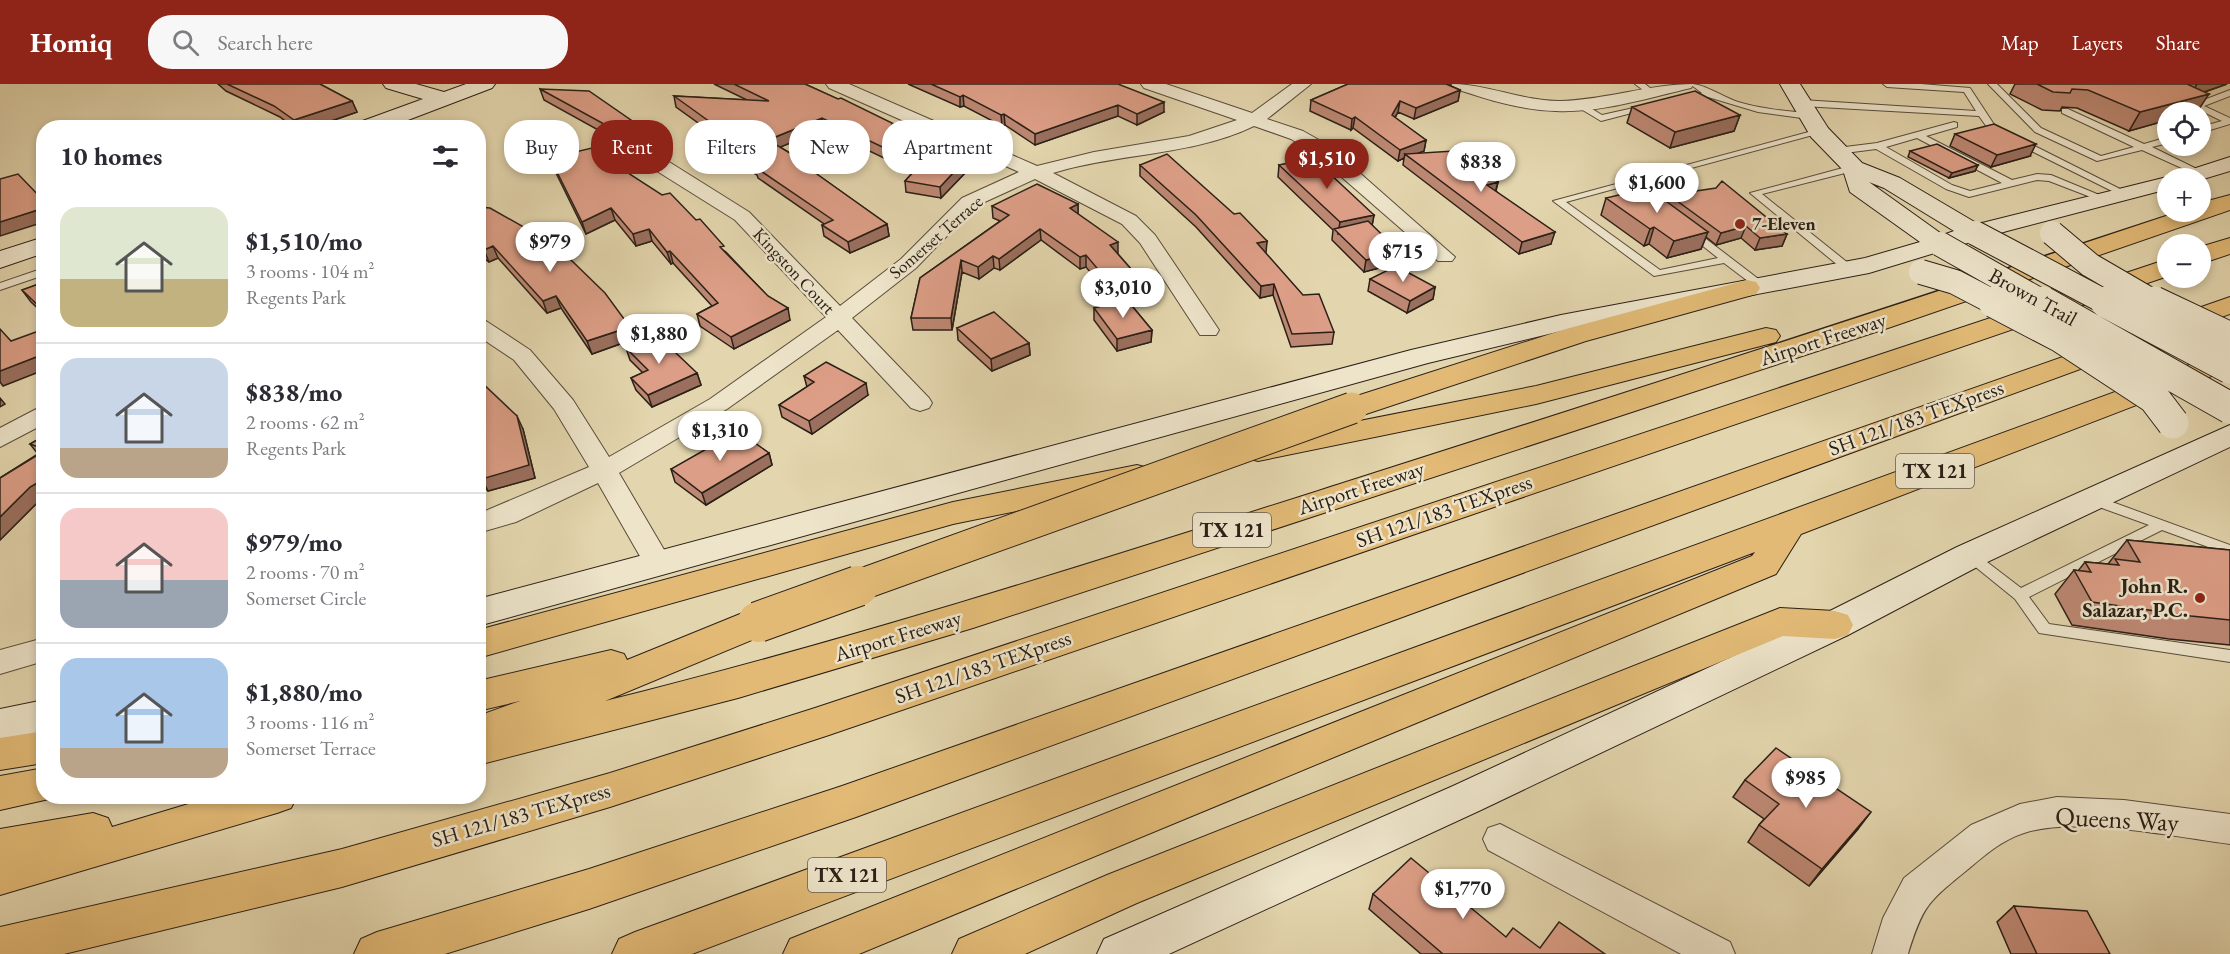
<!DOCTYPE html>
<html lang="en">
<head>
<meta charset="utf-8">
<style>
	:root { --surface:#fff; --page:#f7f7f7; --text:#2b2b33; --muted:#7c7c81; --line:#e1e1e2; --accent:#8f2418 }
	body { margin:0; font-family:"EB Garamond",serif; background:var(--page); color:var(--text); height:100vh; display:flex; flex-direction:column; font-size:22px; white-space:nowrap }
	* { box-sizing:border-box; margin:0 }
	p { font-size:20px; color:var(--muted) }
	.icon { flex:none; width:33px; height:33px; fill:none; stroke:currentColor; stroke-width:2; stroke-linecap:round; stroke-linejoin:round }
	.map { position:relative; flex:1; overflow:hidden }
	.side { position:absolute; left:36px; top:36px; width:450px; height:684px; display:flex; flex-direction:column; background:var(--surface); border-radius:24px; box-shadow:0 3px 9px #0003 }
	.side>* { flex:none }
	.banner { position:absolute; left:504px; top:36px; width:570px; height:54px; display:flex; gap:12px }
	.tools { position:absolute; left:2157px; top:18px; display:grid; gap:12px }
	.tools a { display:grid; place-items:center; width:54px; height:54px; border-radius:50%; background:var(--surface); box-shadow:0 3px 9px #0003; font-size:30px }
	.price { position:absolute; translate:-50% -51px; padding:0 14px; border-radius:21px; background:#fff; color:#222; font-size:20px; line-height:39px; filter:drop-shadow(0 2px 3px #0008) }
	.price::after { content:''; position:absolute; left:50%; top:36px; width:18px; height:14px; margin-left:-9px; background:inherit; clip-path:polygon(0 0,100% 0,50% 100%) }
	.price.selected { background:var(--accent); color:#fff }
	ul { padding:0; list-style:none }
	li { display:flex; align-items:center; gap:18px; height:150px; padding:0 24px }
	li+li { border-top:2px solid var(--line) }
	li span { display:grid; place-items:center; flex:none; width:168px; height:120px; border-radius:18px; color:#555 }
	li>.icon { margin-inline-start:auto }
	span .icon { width:72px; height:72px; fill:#fffc; stroke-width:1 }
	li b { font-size:26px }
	h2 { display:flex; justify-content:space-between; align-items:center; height:72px; padding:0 24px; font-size:26px }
	.pill { padding:0 21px; border-radius:24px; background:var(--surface); box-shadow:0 3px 9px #0003; font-size:21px; line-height:54px }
	.pill.selected { background:var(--accent); color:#fff }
	header { display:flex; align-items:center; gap:36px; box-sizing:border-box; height:84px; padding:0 30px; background:var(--accent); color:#fff }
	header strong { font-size:28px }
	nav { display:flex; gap:33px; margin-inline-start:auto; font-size:21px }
	.search { width:420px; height:54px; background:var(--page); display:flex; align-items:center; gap:15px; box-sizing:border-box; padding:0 21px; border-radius:24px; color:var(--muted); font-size:22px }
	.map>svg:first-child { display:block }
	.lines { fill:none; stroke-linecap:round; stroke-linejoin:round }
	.lane-casing { stroke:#594d3c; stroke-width:2 }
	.street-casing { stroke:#594d3c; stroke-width:2 }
	.secondary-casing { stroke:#2b2017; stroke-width:2 }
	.highway-casing { stroke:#2b2017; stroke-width:2 }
	.lane { fill:#ede4ca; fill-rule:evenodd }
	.street { fill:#ede4ca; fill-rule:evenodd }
	.secondary { fill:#ede4ca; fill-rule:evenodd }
	.highway { fill:#e2ba76; fill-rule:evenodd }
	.secondary-bridge-far1-casing { stroke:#2b2017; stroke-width:26; stroke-linecap:butt }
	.secondary-bridge-casing { stroke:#2b2017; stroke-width:33; stroke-linecap:butt }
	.highway-bridge-far1-casing { stroke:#2b2017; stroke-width:33; stroke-linecap:butt }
	.highway-bridge-casing { stroke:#2b2017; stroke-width:42; stroke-linecap:butt }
	.secondary-bridge-far1 { stroke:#ede4ca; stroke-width:24 }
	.secondary-bridge { stroke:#ede4ca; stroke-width:31 }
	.highway-bridge-far1 { stroke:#e2ba76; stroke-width:31 }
	.highway-bridge { stroke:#e2ba76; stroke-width:40 }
	.wall { fill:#bd8873; stroke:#2b2017; stroke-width:1.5 }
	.shaded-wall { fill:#9a6f5e; stroke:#2b2017; stroke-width:1.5 }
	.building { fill:#dc9e86; stroke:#2b2017; stroke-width:1.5 }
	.poi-dot { fill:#8f2418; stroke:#ede4ca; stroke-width:2 }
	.labels { text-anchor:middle; stroke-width:5; stroke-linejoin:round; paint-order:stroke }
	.far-poi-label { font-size:18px; font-weight:bold; fill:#2b2017; stroke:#ede4ca; text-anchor:start }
	.far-street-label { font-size:18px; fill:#2b2017; stroke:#ede4ca }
	.shield { fill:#ede4ca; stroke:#655b4d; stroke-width:1.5 }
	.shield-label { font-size:20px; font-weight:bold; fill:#2b2017 }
	.street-label { font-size:21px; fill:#2b2017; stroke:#ede4ca }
	.poi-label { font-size:21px; font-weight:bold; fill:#2b2017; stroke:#ede4ca; text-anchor:end }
	.near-street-label { font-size:26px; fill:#2b2017; stroke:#ede4ca }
</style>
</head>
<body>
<header>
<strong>Homiq</strong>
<div class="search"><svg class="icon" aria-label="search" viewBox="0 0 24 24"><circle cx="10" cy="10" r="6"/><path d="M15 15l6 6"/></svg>Search here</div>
<nav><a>Map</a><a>Layers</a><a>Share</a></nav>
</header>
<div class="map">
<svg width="2230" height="870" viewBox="0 0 2230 870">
	<rect width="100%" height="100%" fill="#e3d5ad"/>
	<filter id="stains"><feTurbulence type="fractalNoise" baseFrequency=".00333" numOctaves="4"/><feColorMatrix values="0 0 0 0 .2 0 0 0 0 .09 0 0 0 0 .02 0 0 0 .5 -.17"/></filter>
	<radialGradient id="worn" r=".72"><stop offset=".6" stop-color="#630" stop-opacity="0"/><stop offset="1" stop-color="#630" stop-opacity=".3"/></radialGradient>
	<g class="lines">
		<g class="lane-casing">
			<path id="lane" d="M1635,0H1645L1654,7L1647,9Z
				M1690,0C1706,0 1722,13 1738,18C1761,25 1785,27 1809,29L1813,32L1809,35L1758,28L1708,13L1683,17V13L1702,9Z
				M1883,0H1921L1970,4L1995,42L2130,110L2122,112L1989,46L1979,32L1802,22L1798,19L1802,16L1976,27L1964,8L1887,3Z
				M1988,0H1997L2041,44L2101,72L2134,63L2062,29V25H2068L2144,60L2168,53V59L2152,63L2205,89L2197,91L2142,66L2097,77L2035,48Z
				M2230,6V12L2204,22L2230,34V40L2200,49V43L2222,37L2179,16L2183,13L2196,19Z
				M1579,17L1602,31L1647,21L1651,24L1601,37L1576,22L1575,20Z
				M1954,38L1957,39V43L1926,52L2012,96L2037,90L2051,91L2109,115L2101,117L2049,97L2037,96L1969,113L1946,105L1876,65L1837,70L1832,67L1837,64L1877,59ZM1917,54L2002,99L1970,107L1952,101L1886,63Z
				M1816,46L1824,48L1566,118L1660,186L1718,174L1684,147L1685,145H1693L1765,200V204H1757L1724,179L1654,192L1553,117Z
				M1854,81L1859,84L1857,86L1762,110L1853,183V187H1845L1750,109Z
				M44,184V191L0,206V199Z
				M2093,411L2230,461V471L2162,446L2029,513L2049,540L2230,566V578L2039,549L2015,515L1962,472L1964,468H1974L2021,504L2149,441L2088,419L2086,416L2088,413Z"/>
		</g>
		<g class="street-casing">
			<path id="street" d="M826,0H849L1037,82L1094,68L1189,52L1237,36L1144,4L1141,0H1166L1252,29L1292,0H1311L1267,35L1303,47L1328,61L1455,173L1452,177H1438L1314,69L1291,55L1254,42C1196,70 1129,69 1067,85L1053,89L1136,132L1155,151L1219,246L1216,251H1200L1140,159L1122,140L1035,95L976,122L916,184L852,234L929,314L932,319L929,324L920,327L911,324L838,246L727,325L619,389L673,481L669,488L659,491L649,488L598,399L516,438L478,449V430L589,383L554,325L514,276L478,252V235L486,237L530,266L573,316L609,373L710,315L826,233L735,136L644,79L642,75L644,71H658L749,128L840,222L901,175L962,114L1019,88L829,4Z
				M1450,0C1488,0 1522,17 1560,17C1606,16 1648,0 1694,0L1691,4C1648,14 1601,29 1556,27C1520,26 1486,15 1453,4Z
				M44,321V340L0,363V344Z
				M44,554V577L0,590V566Z
				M2057,713L2124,716L2230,730V760C2175,753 2076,732 2024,749C2002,756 1985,771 1967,786C1928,818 1923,821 1908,870H1872L1883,834L1904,794L1971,741L2020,720Z
				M1500,740L1730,858L1735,870H1681L1488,766L1483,755L1488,744Z"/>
		</g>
		<g class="secondary-casing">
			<path id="secondary" d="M383,0H416L444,8L466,0H495L492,4L387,44H354L357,39L423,15L386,4Z
				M1780,0H1800L1828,44L1862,79L1900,94L1978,140L2171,92L2230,73V87L2200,96L2168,94V105L2007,147L1869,189L1561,247L1428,279L478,542V515L1411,266L1561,231L1865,174L1920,158L1850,108L1843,86L1811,53ZM1869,98L1884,104L1954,147L1943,151Z
				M44,153V169L0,184V167Z
				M2230,341V363L1981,481L1848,551L1481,726L1169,870H1097L1104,855L1453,702L1822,531L1957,463Z
				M44,616V648L0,657V625Z"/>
		</g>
		<g class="highway-casing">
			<path id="highway" d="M2230,111V126L1891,243L973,544L738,614L478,681V632L520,617L478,627V597L611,566L624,570L627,576L745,528L758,524L771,528L776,538L771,548L605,617C855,555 1098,477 1343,399C1622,310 1900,221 2178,128H2200V119Z
				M2230,154V170L2200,180V163Z
				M2168,175V192L829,651L610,723L342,803L64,870H0V843L342,765L610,689L815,624Z
				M1747,196L1756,198L1760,204L1756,210L1586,257L1363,331L1352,333L1341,331L1337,324L1341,317L1566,245Z
				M2230,213V230L2168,252L2158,250L2154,244L2158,238Z
				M1766,244L1776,246L1780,252L1776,258L1536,320L1258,377L1247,374L1242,367L1247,360L1258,357L1536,302Z
				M2114,255L2124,257L2128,263L2124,269L856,733L589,825L445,870H354L361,855L377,848L589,785L842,702Z
				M2230,266V285L1801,450L1776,490L859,870H783L790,855L1752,472L1755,468L692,870H612L619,855L635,848Z
				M1137,381L1148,384L1153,392L1148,400L953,440L478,574V546L953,418Z
				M1780,524L1835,527L1848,531L1853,541L1848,551L1835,555L1783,552L1137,819L1025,870H952L959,855L1107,791Z
				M44,647V679L0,686V654Z
				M44,684V712L58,713L0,726V692Z
				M215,712H297L291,724L277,729L0,811V745L93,729L108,734L112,743Z"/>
		</g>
		<use href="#lane" class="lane"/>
		<use href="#street" class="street"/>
		<use href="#secondary" class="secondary"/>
		<use href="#highway" class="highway"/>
		<g class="secondary-bridge-far1-casing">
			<path id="secondary-bridge-far1" d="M1975,149L2109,220
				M2052,149L2090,181L2157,220
				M1940,160L2046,220
				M1921,188L1955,198L1997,220"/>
		</g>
		<g class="secondary-bridge-casing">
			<path id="secondary-bridge" d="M1994,218L2061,253L2154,314L2173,339
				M2043,218L2230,324
				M2106,218L2230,284
				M2154,218L2230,254"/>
		</g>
		<g class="highway-bridge-far1-casing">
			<path id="highway-bridge-far1" d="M854,503L1352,324"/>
		</g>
		<g class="highway-bridge-casing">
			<path id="highway-bridge" d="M758,538L858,502"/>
		</g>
		<use href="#secondary-bridge-far1" class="secondary-bridge-far1"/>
		<use href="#secondary-bridge" class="secondary-bridge"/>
		<use href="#highway-bridge-far1" class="highway-bridge-far1"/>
		<use href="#highway-bridge" class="highway-bridge"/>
	</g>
	<path class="wall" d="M218,0H320L352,17L357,28L311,44H294L280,33L226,7Z
		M714,0H805L966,75L967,87L941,114L906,108L905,97L913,88L824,45L780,63L803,77L804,81L887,140L889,152L850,169L824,152L822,141L824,140L758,94L757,91L726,71L723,60L726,59L676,23L674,12L747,16Z
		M908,0H1118L1164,28L1137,41L1118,32L1035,61L1005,41L1002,42L964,22L960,23Z
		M1348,0H1451V2L1460,6L1458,17L1414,35L1398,28L1395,34L1426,56L1424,67L1419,69L1498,98L1496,107L1551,160L1519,170L1403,81L1404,74L1398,77L1353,44L1351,46L1310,27L1311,16Z
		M2015,0H2227L2205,8L2197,28H2168V36L2129,47L2077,24L2062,23L2060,27L2042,26L2010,10Z
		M540,5L644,54L636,67L544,16Z
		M1632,23L1740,31L1734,47L1670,64L1627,39Z
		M1955,50L2030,72L1991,83L1950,62Z
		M1910,67L1978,81L1975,87L1949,94L1908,73Z
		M550,74L609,87L726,168L790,236L734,265L700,242L697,230L712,222L673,179L671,180L652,157L636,162L615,136L586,150L554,85Z
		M1140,81L1234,130L1267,157L1265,169L1334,248L1332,260L1291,263L1273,211L1260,214L1196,143L1140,92Z
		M1279,81L1374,131L1372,141L1398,179L1364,188L1332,156L1333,146L1278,93Z
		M1669,111L1787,150L1782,162L1755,166L1741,154L1716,161L1706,153L1701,165L1667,174L1649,160L1644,162L1601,131L1606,114L1667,118Z
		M1078,120V130L1118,170L1145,201L1144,213L1128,217L1152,246L1151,258L1117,267L1094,236V224L1116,219L1086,183L1080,185L1041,156L1000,186L994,184L979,195L962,188L952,246H913L911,234L920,194L1000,137L993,134L992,122Z
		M478,123L630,243L634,255L592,270L561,224L547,229L498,174L489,178L478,171Z
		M1370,195L1435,203L1433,215L1407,229L1368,207Z
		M44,198V230L31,218L22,206Z
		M957,244L1029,259L1030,271L992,287L958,256Z
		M626,264L697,289L701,301L652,323L636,306L631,294L643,289L630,276Z
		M804,292L868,311L812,350L782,333L779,321L807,303Z
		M478,295L523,345L535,394L488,407L478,397Z
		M44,352V414L40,416L0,456V394L38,370L30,360Z
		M769,369L772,381L706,421L675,398L671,385Z
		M2127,456L2230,466V561L2169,555L2072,541L2055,510L2074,486L2078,487L2085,478L2108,480Z
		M1745,696L1858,745L1809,802L1748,758L1759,741L1764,735L1733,713Z
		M1373,810L1540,864L1605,870H1421L1369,825Z
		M2014,822L2110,870H2011L1997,838Z"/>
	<path class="shaded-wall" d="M2197,0H2227L2189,13Z
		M1460,6L1458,17L1414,35L1416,24Z
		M2209,10L2197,28H2168V36L2129,47L2140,28Z
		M963,11L964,22L960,23V13Z
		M352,17L357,28L311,44H297L294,36Z
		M1400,17L1398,28L1390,42L1392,31Z
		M1164,18V28L1137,41V30Z
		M1118,21V32L1035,61V50Z
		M1004,30L1005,41L1002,42L1001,31Z
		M1740,31L1734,47L1670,64L1675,48Z
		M1355,33L1353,44L1351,46L1352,35Z
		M822,34L824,45L771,67L768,56Z
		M641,43L644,54L636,67L633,56Z
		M1426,56L1424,67L1409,73L1405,70L1404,74L1398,77L1400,66Z
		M2036,60L2030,72L1991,83L1997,71Z
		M966,75L967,87L941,114L940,103Z
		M1978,81L1975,87L1949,94L1952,89Z
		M1498,98L1495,109L1487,101Z
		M1078,120V132L1070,124Z
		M44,124V138L0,152V138Z
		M611,124L615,136L586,150L582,138Z
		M1374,131L1372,142L1338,150L1340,138Z
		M887,140L889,152L850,169L848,158Z
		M1746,142L1741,154L1716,161L1721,149Z
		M1654,143L1649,160L1644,162L1650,145Z
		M649,145L652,157L636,162L633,150Z
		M1040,145L1041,156L1000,186L999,175Z
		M1555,148L1551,160L1519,170L1522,158Z
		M1708,148L1701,165L1667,174L1674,157Z
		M1787,150L1782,162L1755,166L1760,154Z
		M1267,157L1266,169L1256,171L1257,159Z
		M1118,158V170L1110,161Z
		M493,162L498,174L489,178L484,166Z
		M670,167L673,179L671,180L667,168Z
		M1400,168L1398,179L1364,188L1366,176Z
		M1086,171V183L1080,185V173Z
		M993,172L994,184L979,195L978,183Z
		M961,176L962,188L952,246L951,234Z
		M1274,200L1273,211L1260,214L1261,202Z
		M1145,201L1144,213L1117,220V208Z
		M1435,203L1433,215L1407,229L1410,217Z
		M556,212L561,224L547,229L543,217Z
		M788,224L790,236L734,265L731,253Z
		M630,243L634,255L592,270L587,257Z
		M1152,246L1151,258L1117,267V255Z
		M1029,259L1030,271L992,287L991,275Z
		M44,270V286L3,302L0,298V287Z
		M697,289L701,301L652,323L648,311Z
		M866,299L868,311L812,350L809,337Z
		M0,314L5,320L0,323Z
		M517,332L523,345L535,394L488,407L482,395Z
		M769,369L772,381L706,421L702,409Z
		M44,395V414L40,416L0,456V433L30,403Z
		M1871,728L1858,745L1809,802L1822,785Z"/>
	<path class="building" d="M227,0H320L352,17L294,36L274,22Z
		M734,0H805L838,15L841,14L894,40L892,41L966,75L940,103L905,97L920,81L822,34L768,56L803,77L800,78L887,140L848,158L822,141L833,136L755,83L758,82L723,60L735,56L674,12L769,17Z
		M931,0H1118L1164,18L1137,30L1118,21L1035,50L1004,30L1001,31L963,11L960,13Z
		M1348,0H1446L1460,6L1416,24L1400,17L1392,31L1426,56L1400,66L1355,33L1352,35L1311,16Z
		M2037,0H2187L2209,10L2140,28L2088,6L2072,5L2070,9L2053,8Z
		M540,5L589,7L641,43L633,56Z
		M1695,7L1740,31L1675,48L1632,23Z
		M1994,40L2036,60L1997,71L1955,50Z
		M1937,60L1978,81L1952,89L1910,67Z
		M596,63L609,87L619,83L662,111L670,109L696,136L700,135L724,162L720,163L768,212L788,224L731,253L697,230L718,219L670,167L667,168L649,145L633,150L611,124L582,138L550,74Z
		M1454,67L1498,98L1487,101L1555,148L1522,158L1405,70Z
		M1167,70L1234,130L1240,129L1267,157L1257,159L1303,211L1319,210L1334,248L1292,250L1274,200L1261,202L1196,131L1140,81Z
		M1313,74L1374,131L1340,138L1279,81Z
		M18,90L44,117V124L0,138V95Z
		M1722,97L1787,150L1760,154L1746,142L1721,149L1669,111L1716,104Z
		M1037,100L1078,120L1070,124L1118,158L1110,161L1145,201L1117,208L1086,171L1080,173L1040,145L999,175L993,172L978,183L961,176L951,234H911L920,194L1009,131L992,122Z
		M1648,104L1708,148L1674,157L1654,143L1650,145L1606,114Z
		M478,123L490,124L527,145L535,141L605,209L630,243L587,257L556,212L543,217L493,162L484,166L478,162Z
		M1368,137L1400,168L1366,176L1334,145Z
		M1396,182L1435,203L1410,217L1370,195Z
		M44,198V227L22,206Z
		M1127,216L1152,246L1117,255L1094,224Z
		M994,228L1029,259L991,275L957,244Z
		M0,245L11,257L44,245V270L0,287Z
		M657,251L697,289L648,311L631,294L648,286L626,264Z
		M826,278L866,299L809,337L779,321L814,298L804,292Z
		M478,295L517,332L529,381L482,395L478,391Z
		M738,347L769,369L702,409L671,385Z
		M44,352V365L30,360Z
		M44,367V395L30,403L0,433V394Z
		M2127,456L2230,466V536L2191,532L2092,518L2074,486L2091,488L2085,478L2119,481L2115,475L2140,478Z
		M1776,664L1871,728L1822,785L1759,741L1779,720L1745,696Z
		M1411,774L1506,853L1513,844L1540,864L1559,838L1605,870H1443L1373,810Z
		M2014,822L2087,827L2110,870H2037Z"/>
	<g class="poi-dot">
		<circle cx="1740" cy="140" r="6"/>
		<circle cx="2200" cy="514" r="6"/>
	</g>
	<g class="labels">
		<g class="far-poi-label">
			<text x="1752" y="146">7-Eleven</text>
		</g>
		<g class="far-street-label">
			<text transform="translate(936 153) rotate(-41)" y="6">Somerset Terrace</text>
			<text transform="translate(794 187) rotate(47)" y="6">Kingston Court</text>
		</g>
		<g class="shield">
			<rect x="1896" y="370" width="78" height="34" rx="4.5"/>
			<rect x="1193" y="429" width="78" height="34" rx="4.5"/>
			<rect x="808" y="774" width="78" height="34" rx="4.5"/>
		</g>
		<g class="shield-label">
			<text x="1935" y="394">TX 121</text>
			<text x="1232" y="453">TX 121</text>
			<text x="847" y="798">TX 121</text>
		</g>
		<g class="street-label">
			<text transform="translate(2033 213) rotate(29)" y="7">Brown Trail</text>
			<text transform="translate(1823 255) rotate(-18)" y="7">Airport Freeway</text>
			<text transform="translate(1916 334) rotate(-20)" y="7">SH 121/183 TEXpress</text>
			<text transform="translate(1361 404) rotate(-18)" y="7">Airport Freeway</text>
			<text transform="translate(1444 427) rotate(-19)" y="7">SH 121/183 TEXpress</text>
			<text transform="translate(898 552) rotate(-17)" y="7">Airport Freeway</text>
			<text transform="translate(983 583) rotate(-19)" y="7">SH 121/183 TEXpress</text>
			<text transform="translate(521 731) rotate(-16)" y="7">SH 121/183 TEXpress</text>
		</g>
		<g class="poi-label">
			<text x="2188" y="509">John R.<tspan x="2188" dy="24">Salazar, P.C.</tspan></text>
		</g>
		<g class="near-street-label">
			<text transform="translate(2117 735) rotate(3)" y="9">Queens Way</text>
		</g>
	</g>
	<rect width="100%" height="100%" filter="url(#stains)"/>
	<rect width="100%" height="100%" fill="url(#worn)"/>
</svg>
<div class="tools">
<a><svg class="icon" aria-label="locate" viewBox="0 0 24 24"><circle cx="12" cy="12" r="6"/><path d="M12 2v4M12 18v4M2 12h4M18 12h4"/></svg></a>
<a>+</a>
<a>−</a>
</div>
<b class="price selected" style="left:1327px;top:106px">$1,510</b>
<b class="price" style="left:1481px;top:109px">$838</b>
<b class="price" style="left:1657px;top:130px">$1,600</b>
<b class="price" style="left:550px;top:189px">$979</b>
<b class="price" style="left:1403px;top:199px">$715</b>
<b class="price" style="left:1123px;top:235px">$3,010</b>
<b class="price" style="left:659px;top:281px">$1,880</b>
<b class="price" style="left:720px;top:378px">$1,310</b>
<b class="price" style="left:1806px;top:725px">$985</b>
<b class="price" style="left:1463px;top:836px">$1,770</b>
<div class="banner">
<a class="pill">Buy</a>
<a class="pill selected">Rent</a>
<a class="pill">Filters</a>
<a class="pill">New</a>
<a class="pill">Apartment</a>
</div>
<section class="side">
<h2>10 homes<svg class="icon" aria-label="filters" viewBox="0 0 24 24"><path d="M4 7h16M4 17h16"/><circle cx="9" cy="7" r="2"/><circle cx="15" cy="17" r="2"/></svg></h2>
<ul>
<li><span style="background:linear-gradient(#dfe7d0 60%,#c2b280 0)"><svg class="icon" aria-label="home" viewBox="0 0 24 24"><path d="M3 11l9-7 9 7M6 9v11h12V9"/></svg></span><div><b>$1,510/mo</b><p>3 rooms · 104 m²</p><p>Regents Park</p></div></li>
<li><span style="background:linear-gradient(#c9d6e8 75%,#b9a48a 0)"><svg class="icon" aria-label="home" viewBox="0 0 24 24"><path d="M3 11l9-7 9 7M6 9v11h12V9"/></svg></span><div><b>$838/mo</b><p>2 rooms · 62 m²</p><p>Regents Park</p></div></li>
<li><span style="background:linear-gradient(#f6c9c9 60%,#9aa5b1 0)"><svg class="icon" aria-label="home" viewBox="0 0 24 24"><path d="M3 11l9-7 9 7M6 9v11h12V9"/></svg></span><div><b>$979/mo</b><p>2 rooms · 70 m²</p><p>Somerset Circle</p></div></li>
<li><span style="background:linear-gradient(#a9c7e8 75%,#b9a48a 0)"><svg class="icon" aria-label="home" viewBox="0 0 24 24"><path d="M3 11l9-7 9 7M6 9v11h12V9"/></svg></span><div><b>$1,880/mo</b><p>3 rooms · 116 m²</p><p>Somerset Terrace</p></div></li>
</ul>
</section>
</div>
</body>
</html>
